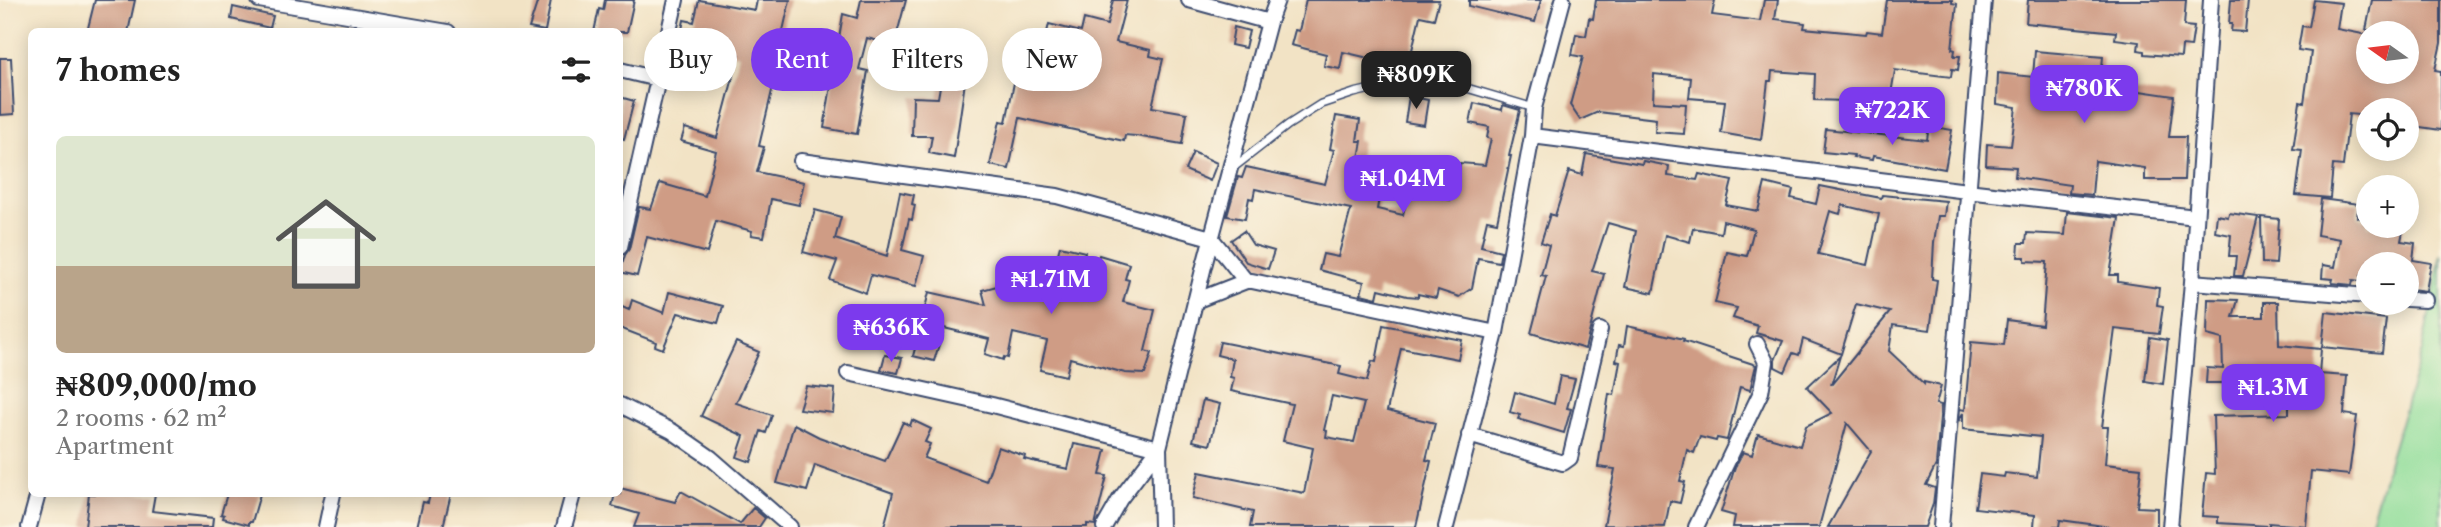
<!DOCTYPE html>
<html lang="en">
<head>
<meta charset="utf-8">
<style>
	:root { --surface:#fff; --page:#f6f6f6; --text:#222; --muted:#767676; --line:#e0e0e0; --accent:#7c3aed }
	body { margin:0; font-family:"Libre Caslon Text",serif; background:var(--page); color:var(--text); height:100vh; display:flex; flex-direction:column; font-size:26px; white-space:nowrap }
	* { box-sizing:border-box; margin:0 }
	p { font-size:23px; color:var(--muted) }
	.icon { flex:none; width:38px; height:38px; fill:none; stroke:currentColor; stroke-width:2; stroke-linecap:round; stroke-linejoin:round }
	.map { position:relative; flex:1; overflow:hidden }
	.drawer { position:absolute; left:28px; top:28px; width:595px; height:469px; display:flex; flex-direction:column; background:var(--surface); border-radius:10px; box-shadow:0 4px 18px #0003 }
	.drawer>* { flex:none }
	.guide { position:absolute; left:644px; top:28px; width:665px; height:63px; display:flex; gap:14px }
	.needle { width:46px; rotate:284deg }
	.controls { position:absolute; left:2356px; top:21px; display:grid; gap:14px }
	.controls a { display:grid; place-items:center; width:63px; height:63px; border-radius:50%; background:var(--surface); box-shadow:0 4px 18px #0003; font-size:35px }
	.price { position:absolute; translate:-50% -60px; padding:0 16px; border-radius:14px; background:var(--accent); color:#fff; font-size:23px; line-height:46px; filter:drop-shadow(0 2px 4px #0008) }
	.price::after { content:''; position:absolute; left:50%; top:42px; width:21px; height:16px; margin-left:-10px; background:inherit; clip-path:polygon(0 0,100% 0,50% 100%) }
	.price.current { background:#222; color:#fff }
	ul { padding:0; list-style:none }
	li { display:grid; align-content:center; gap:14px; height:371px; padding:0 28px }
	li+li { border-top:2px solid var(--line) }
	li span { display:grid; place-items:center; height:217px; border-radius:10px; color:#555 }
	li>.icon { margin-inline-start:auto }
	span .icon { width:126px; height:126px; fill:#fffc; stroke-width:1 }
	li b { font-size:30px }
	h2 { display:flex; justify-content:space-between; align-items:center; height:84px; padding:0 28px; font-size:30px }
	.tag { padding:0 24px; border-radius:32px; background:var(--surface); box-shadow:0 4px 18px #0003; font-size:24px; line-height:63px }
	.tag.current { background:var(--accent); color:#fff }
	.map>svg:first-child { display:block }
	.green { fill:#92de9b; stroke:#56867c; stroke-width:2 }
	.building { fill:#cf9c85; fill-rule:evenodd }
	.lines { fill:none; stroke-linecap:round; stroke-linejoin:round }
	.service-casing { stroke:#3b4a6d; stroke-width:10 }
	.minor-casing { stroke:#3b4a6d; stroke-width:18 }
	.service { stroke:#fff; stroke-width:7 }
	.minor { stroke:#fff; stroke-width:14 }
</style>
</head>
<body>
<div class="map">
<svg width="2441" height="527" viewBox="0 0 2441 527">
	<rect width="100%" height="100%" fill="#fcf5e5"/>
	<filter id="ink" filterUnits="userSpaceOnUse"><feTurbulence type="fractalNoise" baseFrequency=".0143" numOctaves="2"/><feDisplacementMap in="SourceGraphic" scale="14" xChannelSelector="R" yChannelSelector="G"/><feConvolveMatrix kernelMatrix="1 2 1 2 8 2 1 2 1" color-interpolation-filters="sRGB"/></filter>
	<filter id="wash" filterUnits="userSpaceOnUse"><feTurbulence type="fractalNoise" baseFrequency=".00686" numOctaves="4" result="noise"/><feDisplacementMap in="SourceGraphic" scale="28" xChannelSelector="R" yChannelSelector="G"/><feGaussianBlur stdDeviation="1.57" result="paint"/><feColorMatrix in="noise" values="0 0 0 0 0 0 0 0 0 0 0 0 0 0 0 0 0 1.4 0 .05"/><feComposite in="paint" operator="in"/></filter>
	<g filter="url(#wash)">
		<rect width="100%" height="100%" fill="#f2e3c5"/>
		<path class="green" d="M2441,254V527H2369L2422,351Z"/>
		<g id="blocks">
			<path class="building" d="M95,0H135L128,32H87Z
				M538,0H551L545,31L529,28Z
				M605,0H634L627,32H594L599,9L603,10Z
				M699,0L755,10L757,0H790L780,44L813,53L803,86L775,78L759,146L764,147L757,172L804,182L799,205L771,199L764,237L751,235L752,231L716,221L707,253L647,237L637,276L620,272L625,255L629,249L639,207L651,209L660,183L705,196L716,151L681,141L685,128L717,138L739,55L721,50L722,44L681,34L684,20L694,22Z
				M861,0H906L894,45L867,38L859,69L868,71L857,134L824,128L843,14L857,18Z
				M1113,0H1127L1116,42L1151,50L1150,56L1163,59L1152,107L1187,113L1182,144L1136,136L1125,135L1124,141L1020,118L1009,169L990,165L1000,121L1006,122L1015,78L1035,82L1049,24L1081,32L1084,19L1107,25Z
				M1306,0H1439L1434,19L1420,16L1409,63L1391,59L1390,63L1343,52L1340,69L1324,66L1326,54L1291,45L1295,30L1299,31Z
				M1469,0H1541L1535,22L1469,6Z
				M1596,0H1715L1712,15L1760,21L1764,0H1778L1775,19L1805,23L1804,28L1866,34L1867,31L1882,33L1887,0H1952V3L1957,4L1952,49L1955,50L1954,56H1960L1958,70L1952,69L1951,77L1895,70L1889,106L1874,104L1873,109L1846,106L1847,101L1814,100L1815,74L1772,71L1771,81H1768L1761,140L1721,133L1725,101L1689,98L1691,78L1654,74L1653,102L1686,104L1684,134L1655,132L1656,119L1598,112L1580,120L1570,105L1583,57L1572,55L1576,34L1586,36L1589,18L1593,19Z
				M2028,0H2186L2184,26L2194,27L2191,47L2182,46L2181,57L2144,54V51L2138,50L2139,42L2115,39L2116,32L2026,23Z
				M2231,0H2248L2245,32L2231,31L2232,24H2229Z
				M2314,0L2341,3L2337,29L2368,35V72L2402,76L2403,72H2406L2409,33L2366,30L2372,0H2441V43L2435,70L2441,71V130L2406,125V110H2368V116L2349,114L2343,166L2333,165L2330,198L2296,195L2302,150L2293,149L2300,102L2304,103L2311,52L2298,50L2302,26L2309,27Z
				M233,7L273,16L270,28L231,19Z
				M1234,27L1249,31L1245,48L1231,45Z
				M2035,51L2103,57L2100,88H2102L2133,90L2174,96L2169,137H2186L2184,180H2145V168L2095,161L2092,195L2069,193L2070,185L2015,177L2016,167L1986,165L1987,144L2011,146L2016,107L1997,104L1998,73L2033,77Z
				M0,58H11L14,114L0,115Z
				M944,63L963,66L961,81L965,82L954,158L929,153L932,136H912L913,97L938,98Z
				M1409,96L1428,100L1424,125L1405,122Z
				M620,97L634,101L624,139L620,138Z
				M1474,103L1502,110L1503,105L1520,110L1509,156H1511L1497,222L1487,220L1481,246L1501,251L1499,262L1478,258L1472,288L1459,297L1438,290L1436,298L1418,294V297L1407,296L1379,289L1377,298L1361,294L1364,282L1319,270L1323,254L1338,257L1351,209L1255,189L1253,199L1249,198L1245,219L1227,216L1238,177L1242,178L1246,167L1325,184L1334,150L1330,149L1336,116L1360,120L1357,141H1362L1356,176L1382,183L1377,209L1403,215L1409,189L1450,200L1453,190L1456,191L1460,163L1485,165L1491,139L1487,138L1489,127L1470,123Z
				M1929,126L1952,130L1945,169L1873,156L1872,160L1853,157L1854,155L1823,152L1826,129L1927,140Z
				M1193,152L1217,163L1210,181L1185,170Z
				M1586,154L1642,164L1643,161L1669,166L1668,176L1697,180L1699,174L1732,181L1726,205L1758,211L1765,183L1793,190L1791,198L1816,204L1820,186L1881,198L1882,195L1946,201L1944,216H1938L1934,242L1932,279L1937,280L1930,330L1893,325L1889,351L1924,384V382L1941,386L1936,404L1941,405L1936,465L1926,485L1935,488L1933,504L1925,527H1828L1871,451L1847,423L1819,527H1733L1735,516L1721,512L1735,467L1743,452L1752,455L1758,434L1800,446L1806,426L1832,413L1807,387L1840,356L1831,385L1890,312L1856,304L1841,354L1803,339L1799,355L1793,353L1785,372L1775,367V360L1783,341L1756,333L1758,326L1733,318L1737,308L1715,303L1727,252L1747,256L1754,229L1723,221L1721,233L1693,228L1690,242L1665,235L1653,293L1625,287L1636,231L1608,223L1592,271L1604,274L1585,349L1531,333L1546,276L1541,275L1549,245L1541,242L1550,214L1555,216L1569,171L1582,175ZM1842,205L1879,214L1868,265L1818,254L1830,211L1840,214Z
				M900,192L914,195L912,204L915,205L912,220L909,219L902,250L924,256L916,286L871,275L866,293L830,280L837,261L803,252L815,210L841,217L835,239L887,256Z
				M2321,199L2359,204L2357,217L2368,220V226H2404L2401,241L2415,243L2413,260L2431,263L2426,291L2411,289L2406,286V264L2374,257L2373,263L2368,262V277L2361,276V281L2353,280L2352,285L2332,283L2333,279L2322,278L2323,265L2335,267L2340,239L2317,235Z
				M2067,212L2119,218L2110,275H2118V282L2159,288L2157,305L2163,306L2159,334L2115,329L2102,427H2108L2105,464L2141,468L2137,507L2157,508V527H2111L2060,520L2059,527H2034L2035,515L1975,508L1980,474L2004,477L2005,473L2037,477L2041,437L1963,429V413L1959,421L1960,409L1965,410L1971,342L2004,345L2007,320L2042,325L2047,262L2025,261V257H2018L2019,243H2026L2027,233L2065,235Z
				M2229,213L2258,217L2243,276H2234L2236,256H2229L2231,235L2215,232L2217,215L2228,217Z
				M2261,217L2279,219L2276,264L2262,263Z
				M1244,231L1253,245L1274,251L1268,269L1246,262L1231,240Z
				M1060,246L1085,252L1081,270L1091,274L1099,255L1129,264L1125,279L1129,280L1123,302L1155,310L1145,351L1152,353L1145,374L1125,373L1070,358L1066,376L1040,370L1047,341L1013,333L1008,358L1004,357L1003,360L985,354L989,339L944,328L934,361L913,356L917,341H919L928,308H925L929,292L986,305L982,290L997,286L1003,261L1053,273Z
				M669,292L723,306L718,323L678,313L663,349L655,346L656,342L620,328V306L629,310L632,300L664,313Z
				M2208,299L2238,300L2233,317H2264V302H2278L2279,345L2321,349L2319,374L2347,376L2344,414L2357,416L2349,475L2311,471L2306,526L2269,523V526L2218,523V517L2202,516L2206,473L2215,474L2213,416L2289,414V395L2272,394V384L2269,383H2206L2207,368L2223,369L2222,339L2207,335Z
				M2326,312L2386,319L2382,353L2322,347Z
				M1383,325L1462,340L1458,359L1401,348L1387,411L1435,423L1426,460L1431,461L1416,527H1250L1253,512L1193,498L1199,472L1304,493L1313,448L1283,441L1292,404L1231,391L1234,378L1230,377L1233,359L1217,355L1220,342L1341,366L1339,374L1367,381L1372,361L1376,362ZM1332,396L1364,403L1354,442L1326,437L1327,431L1324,430Z
				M1627,326L1684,339L1683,341L1756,365L1750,390L1740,387L1727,440L1717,438L1716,441L1700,437L1694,453L1687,450L1680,481L1685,482L1680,503L1670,501L1665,527L1604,525L1615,469L1598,467L1609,394L1614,395L1620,362L1616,361L1619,345L1624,346Z
				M2150,337L2168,340L2163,384L2145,381Z
				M736,342L759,352L736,403L772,415L766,433L761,431L751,462L737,457L744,436L701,416Z
				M885,355L902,358L898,373L881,370Z
				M1560,376L1575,379L1567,408L1571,409L1564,433L1518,419L1520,415L1510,412L1515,392L1554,404Z
				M806,386L835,389L833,413L799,409Z
				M1203,400L1220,404L1210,445L1193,441Z
				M912,420L931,429L925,442L930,444L924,458L986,481L998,447L1025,456L1024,459L1068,469L1074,444L1106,450L1100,475L1107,476L1095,525L1087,524V527H884L893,493L815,465L807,491L777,483L794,424L819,437L885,461L903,422L910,426Z
				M620,488L675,502L681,491L740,524L753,508L765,518L759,527H634L639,514L612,506L615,494H620Z
				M89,494H155L152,511L213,518L212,527H85Z
				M227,494H260L252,522H249V525L223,518L224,515L221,514Z
				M430,494H451L443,527H417L423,502L428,503Z"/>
		</g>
	</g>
	<g filter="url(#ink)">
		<use href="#blocks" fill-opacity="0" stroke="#3b4a6d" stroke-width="2"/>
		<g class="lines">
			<g class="service-casing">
				<path id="service" d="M1234,167L1288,125L1321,104L1354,93L1388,85L1433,78L1534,108"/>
			</g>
			<g class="minor-casing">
				<path id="minor" d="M259,0L448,32
					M1189,0L1269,22
					M620,70L657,79
					M1532,136L1967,191L2196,217
					M801,161L1057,196L1211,238L1246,281
					M620,247L676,0
					M2192,282L2368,296
					M2406,299L2425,300
					M1195,301L1246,281H1252L1496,333
					M848,373L992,405L1159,448L1120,499L1104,527
					M620,405L672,431L711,458L790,527
					M1469,435L1563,463L1570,458L1600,330
					M29,527L38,494
					M326,527L333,494
					M564,527L573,494
					M1161,527L1159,448L1204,266L1269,22L1277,0
					M1446,527L1496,333L1532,136L1534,108L1563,0
					M1696,527L1761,392L1766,362L1757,344
					M1941,527L1984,0
					M2170,527L2192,282L2211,0"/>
			</g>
			<use href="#service" class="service"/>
			<use href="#minor" class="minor"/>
		</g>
	</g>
</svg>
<div class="controls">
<a><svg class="needle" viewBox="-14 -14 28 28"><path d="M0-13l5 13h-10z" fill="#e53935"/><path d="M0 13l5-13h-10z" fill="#767676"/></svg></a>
<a><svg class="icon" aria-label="locate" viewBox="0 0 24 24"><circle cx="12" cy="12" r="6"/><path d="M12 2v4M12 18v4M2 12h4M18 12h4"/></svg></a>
<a>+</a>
<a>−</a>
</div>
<b class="price current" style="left:1416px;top:111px">₦809K</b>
<b class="price" style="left:2084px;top:125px">₦780K</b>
<b class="price" style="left:1892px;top:147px">₦722K</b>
<b class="price" style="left:1403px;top:215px">₦1.04M</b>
<b class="price" style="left:1051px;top:316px">₦1.71M</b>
<b class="price" style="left:891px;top:364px">₦636K</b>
<b class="price" style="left:2273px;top:424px">₦1.3M</b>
<div class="guide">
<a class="tag">Buy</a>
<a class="tag current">Rent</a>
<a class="tag">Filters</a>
<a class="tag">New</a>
</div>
<section class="drawer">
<h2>7 homes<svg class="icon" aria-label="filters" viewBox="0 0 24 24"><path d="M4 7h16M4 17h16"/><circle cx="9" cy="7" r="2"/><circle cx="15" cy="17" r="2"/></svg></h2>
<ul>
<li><span style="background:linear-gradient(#dfe7d0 60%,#b9a48a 0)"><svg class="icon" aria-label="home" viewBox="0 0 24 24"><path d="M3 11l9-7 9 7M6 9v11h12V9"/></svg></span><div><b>₦809,000/mo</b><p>2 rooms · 62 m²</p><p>Apartment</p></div></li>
</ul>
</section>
</div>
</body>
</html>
